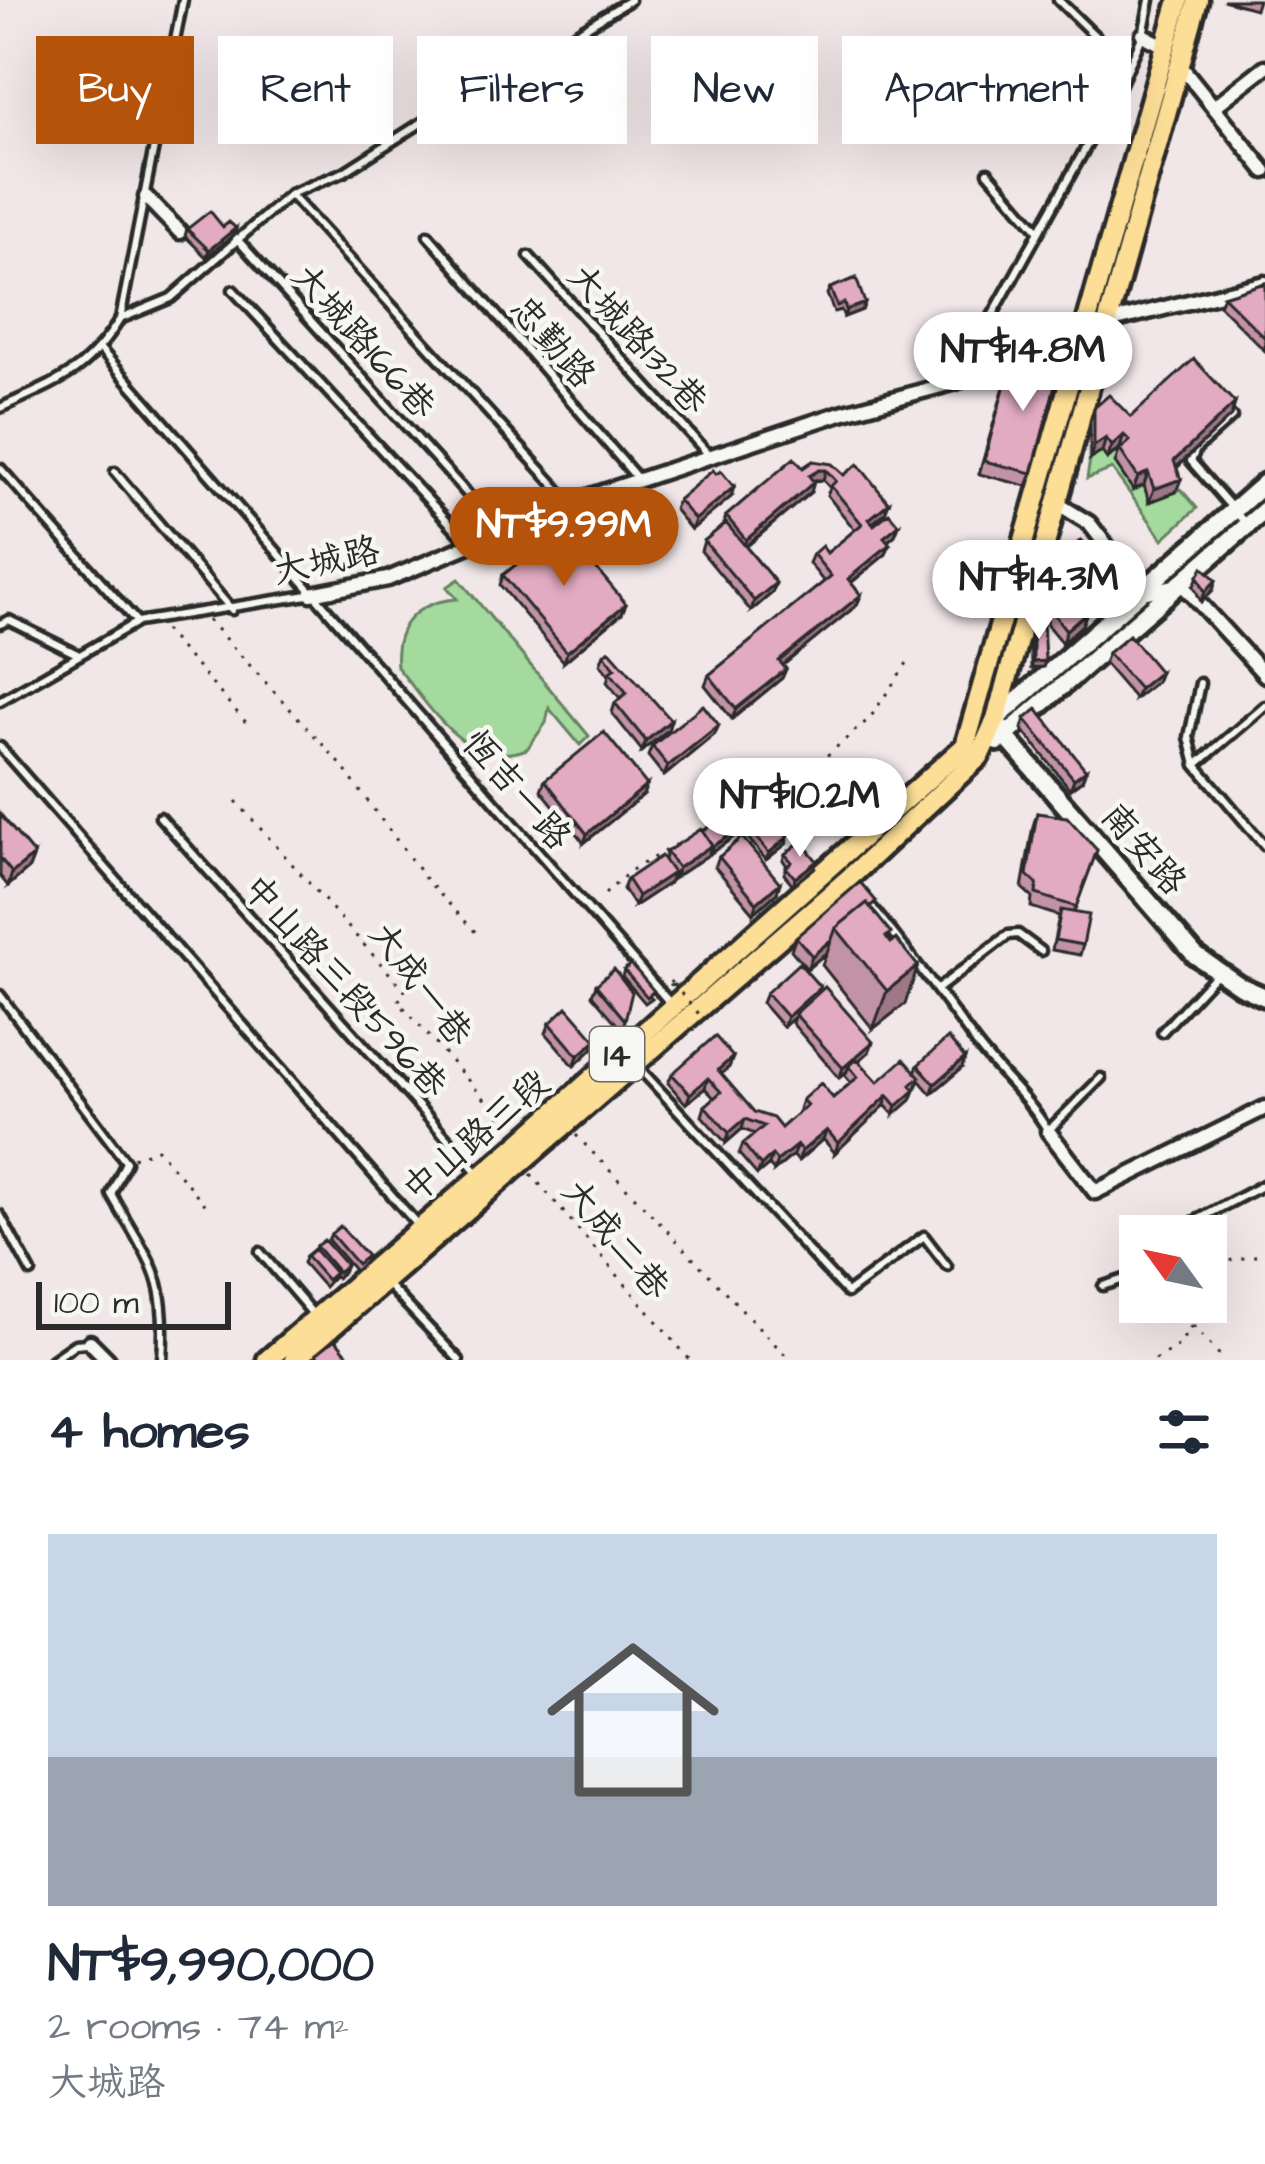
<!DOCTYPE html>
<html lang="en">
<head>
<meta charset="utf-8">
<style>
	:root { --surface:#fff; --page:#f2f2f3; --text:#1f2937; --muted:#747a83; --line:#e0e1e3; --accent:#b45309 }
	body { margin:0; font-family:"Architects Daughter","LXGW WenKai TC",sans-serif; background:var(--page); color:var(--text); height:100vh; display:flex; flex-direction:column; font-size:45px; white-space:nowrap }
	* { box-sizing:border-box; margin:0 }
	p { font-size:39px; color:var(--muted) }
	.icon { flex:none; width:66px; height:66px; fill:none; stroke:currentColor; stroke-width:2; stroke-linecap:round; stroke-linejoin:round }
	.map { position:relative; height:1360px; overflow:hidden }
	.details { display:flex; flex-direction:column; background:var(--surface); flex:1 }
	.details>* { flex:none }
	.banner { position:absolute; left:36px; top:36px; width:1194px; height:108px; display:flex; gap:24px }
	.needle { width:78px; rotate:303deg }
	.tools { position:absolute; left:1119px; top:1215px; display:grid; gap:24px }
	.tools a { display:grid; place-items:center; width:108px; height:108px; border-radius:0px; background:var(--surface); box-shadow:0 12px 48px #0002; font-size:60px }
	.scale { position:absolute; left:36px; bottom:30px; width:195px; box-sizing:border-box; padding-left:12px; border:6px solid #2b2b2b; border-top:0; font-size:33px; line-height:42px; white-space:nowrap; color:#2b2b2b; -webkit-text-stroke:9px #f6f6f2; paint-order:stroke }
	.price { position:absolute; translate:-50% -102px; padding:0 27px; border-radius:42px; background:#fff; color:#222; font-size:39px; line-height:78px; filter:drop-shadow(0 3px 6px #0008) }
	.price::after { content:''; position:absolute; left:50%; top:72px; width:36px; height:27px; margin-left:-18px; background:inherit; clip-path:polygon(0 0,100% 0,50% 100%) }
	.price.on { background:var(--accent); color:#fff }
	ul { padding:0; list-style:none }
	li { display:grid; align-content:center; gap:24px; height:636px; padding:0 48px }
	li+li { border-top:3px solid var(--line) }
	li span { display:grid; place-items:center; height:372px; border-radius:0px; color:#555 }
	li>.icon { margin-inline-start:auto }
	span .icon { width:216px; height:216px; fill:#fffc; stroke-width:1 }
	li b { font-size:51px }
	h2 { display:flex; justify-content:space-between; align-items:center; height:144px; padding:0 48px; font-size:51px }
	.pill { padding:0 42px; border-radius:0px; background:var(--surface); box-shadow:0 12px 48px #0002; font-size:42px; line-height:108px }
	.pill.on { background:var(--accent); color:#fff }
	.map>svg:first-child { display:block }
	.green { fill:#a4da9d; stroke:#688264; stroke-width:3 }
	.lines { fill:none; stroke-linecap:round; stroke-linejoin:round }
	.lane-casing { stroke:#2b2b2b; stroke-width:15 }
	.street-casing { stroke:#2b2b2b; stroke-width:21 }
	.secondary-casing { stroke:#2b2b2b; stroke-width:26 }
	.primary-casing { stroke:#2b2b2b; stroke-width:27 }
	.path { stroke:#2b2b2b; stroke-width:3; stroke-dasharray:3 9; stroke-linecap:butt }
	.lane { stroke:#f6f6f2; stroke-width:6 }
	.street { stroke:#f6f6f2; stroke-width:12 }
	.secondary { stroke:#f6f6f2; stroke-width:16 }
	.primary { stroke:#fdde96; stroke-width:18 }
	.path-bridge { stroke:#2b2b2b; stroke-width:3; stroke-dasharray:3 9; stroke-linecap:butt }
	.wall { fill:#c293a6; stroke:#2b2b2b; stroke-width:3 }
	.shaded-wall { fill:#9e7887; stroke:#2b2b2b; stroke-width:3 }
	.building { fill:#e2abc1; stroke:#2b2b2b; stroke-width:3 }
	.labels { text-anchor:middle; stroke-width:9; stroke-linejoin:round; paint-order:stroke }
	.shield { fill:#f6f6f2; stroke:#686867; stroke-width:3 }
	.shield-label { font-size:33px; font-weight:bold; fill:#2b2b2b }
	.street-label { font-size:36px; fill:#2b2b2b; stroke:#f6f6f2 }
</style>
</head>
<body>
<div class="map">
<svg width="1265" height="1360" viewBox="0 0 1265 1360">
	<rect width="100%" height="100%" fill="#f2e7e8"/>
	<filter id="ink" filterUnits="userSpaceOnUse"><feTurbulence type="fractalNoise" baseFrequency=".00833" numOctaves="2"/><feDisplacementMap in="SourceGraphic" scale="24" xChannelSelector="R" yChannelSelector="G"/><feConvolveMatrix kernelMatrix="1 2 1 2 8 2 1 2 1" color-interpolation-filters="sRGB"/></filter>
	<g filter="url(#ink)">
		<path class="green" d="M1120,448L1125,454L1133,489L1144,485L1150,502L1181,489L1197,508L1163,539L1112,469L1087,479L1090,459L1102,451Z
			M459,579L589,736L580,745L549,708L546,723L527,749C466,772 431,707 397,667C393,624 417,602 457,599L447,587Z"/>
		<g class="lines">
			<g class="lane-casing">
				<path id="lane" d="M1058,0L1128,68
					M988,172L1038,230
					M290,194L570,502
					M428,235L637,478
					M236,238L499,529
					M529,256L710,456
					M233,290L469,544
					M120,319L171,298L290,194L344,172L476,88L529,62L630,0
					M101,350L670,1003
					M957,379L1119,88L1143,35L1150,0
					M0,408C56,382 86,374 120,319L183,0
					M1225,410L1232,417L1196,449L1191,461L1246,524
					M0,468L137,622
					M115,472L232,610
					M0,624L9,620L77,654
					M1200,683L1189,737L1196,765L1265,846
					M0,701L137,622L308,595
					M0,747L416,1223
					M1196,765L1265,706
					M160,817L478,1173
					M870,905C907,950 941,995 975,1042C998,1073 1028,1097 1048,1131L1101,1078
					M939,988L1008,935L1018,934L1041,951
					M0,995L126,1162L111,1194C151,1265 168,1273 162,1360
					M1162,1032L1216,974
					M639,1068L847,1293L924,1236L947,1266
					M0,1215L31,1272
					M1167,1236L1265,1184
					M260,1252L312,1313
					M387,1284L459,1360
					M1103,1286L1130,1277L1140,1253
					M52,1360L75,1344L87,1343"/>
			</g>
			<g class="street-casing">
				<path id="street" d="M1143,35L1168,48
					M1180,65L1265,171
					M1215,106L1265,67
					M146,197L180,232
					M1104,323L1265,283
					M1055,502L1089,523L1143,593L1182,584L1265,675
					M311,594L388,579L570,503L841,413L956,382L1086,334
					M1048,1131L1095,1192L1265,1108
					M90,1342L108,1360"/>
			</g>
			<g class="secondary-casing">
				<path id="secondary" d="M996,719L1005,736L1195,955L1240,986L1265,997
					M995,720L1265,483
					M998,742L1265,510"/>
			</g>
			<g class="primary-casing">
				<path id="primary" d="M965,746L1179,0
					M267,1360L522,1141L965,746
					M294,1360L848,879L979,757L996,719L1198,0"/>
			</g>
			<path class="path" d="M208,620L338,761L424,877L480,937
				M164,630L250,727
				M809,771L870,718L911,657
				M236,801L406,992L398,1001L512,1130
				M732,813L808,772L818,803L836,814L846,829
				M701,831L718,821
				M605,894L630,871L682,841
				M672,986L667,979L673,984
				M576,1135L790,1360
				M133,1158L157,1149L210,1210
				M531,1174L690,1360
				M1206,1265L1265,1254
				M1193,1326L1224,1360
				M1155,1360L1179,1345L1192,1325L1185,1302"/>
			<use href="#lane" class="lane"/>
			<use href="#street" class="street"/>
			<use href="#secondary" class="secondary"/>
			<use href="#primary" class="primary"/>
			<path class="path-bridge" d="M673,984L704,1020"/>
		</g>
		<path class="wall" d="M1223,0H1258L1255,9Z
			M223,227L236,228L234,235L206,257L185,236L187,229Z
			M1265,283V351L1219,305L1223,296Z
			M830,288L865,303L862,310L844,317L841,310L834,312L827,294Z
			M1010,366L1032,473L1027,486L979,474Z
			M1235,403L1231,416L1177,468L1176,492L1149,502L1144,485L1133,490L1115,463L1120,448L1107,459L1102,452L1090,459V421L1094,408L1131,417Z
			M813,461L885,513L873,523L874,525H899L895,535L888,541L886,554L851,583L861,595L857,605L783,665L786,669L782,678L732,719L705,685L709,675L824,582L809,563L813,554L827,553L855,530L827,495L830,488L823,480L813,481L811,492L746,547L776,583L772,593L751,611L701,551L704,541L723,526L726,516Z
			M731,497L691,530L674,509L678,500Z
			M578,533L599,539L583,552L575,542Z
			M1059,560L1111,595L1093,611L1087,603L1082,607L1087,612L1082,625L1062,643L1047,625V617L1052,604L1069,589L1054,574Z
			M503,575L626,604L622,613L564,662L500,585Z
			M1198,576L1216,580L1213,590L1201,602L1194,586Z
			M1033,623L1045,661L1043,667L1031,668L1030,629Z
			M1108,653L1156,682L1135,699L1104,663Z
			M604,654L671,720L668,730L642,751L612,713L615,703L620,698L607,682L609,675L600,664Z
			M1025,719L1082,780L1070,789L1022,729Z
			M715,734L664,776L648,756L652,746Z
			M545,780L643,795L584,843L541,790Z
			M1037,813L1097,850L1074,912L1083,945L1080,955L1052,950L1059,916L1031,907L1032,897L1022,888L1033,826Z
			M0,814L34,855L29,868L8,886L0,876Z
			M741,828L738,834L711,853L710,851L708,855L674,878L672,875L669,883L634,906L623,889L627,879L664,860L666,852L703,832Z
			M751,831L786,844L766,860L748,838Z
			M785,854L814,868L793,885L784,874L787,866L783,860Z
			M719,857L777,893L754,913L715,867Z
			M873,911L888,940L905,1004L873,1029L822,965L827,952L807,969L791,950L796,937Z
			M624,970L652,998L645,1003L622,976Z
			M596,985L625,1020L622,1030L592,995Z
			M820,987L818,994L869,1052L859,1061L878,1082L915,1072L918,1065L965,1058L962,1068L931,1094L919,1080L911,1100L894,1115L885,1105L835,1153L823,1139L798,1161L793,1155L774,1171L769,1165L757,1175L739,1154L743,1144L755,1134L742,1129L726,1143L702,1116L705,1106L714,1098L705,1088L686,1104L668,1083L672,1074L733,1057L729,1067L721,1074L754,1112L781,1128L800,1111L799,1109L802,1100L833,1098L851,1083L845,1076L847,1071L839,1078L792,1023L794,1017L783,1027L762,1003L766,993Z
			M550,1023L596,1040L592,1049L574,1066L546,1033Z
			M331,1234L367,1256L365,1262L355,1271L328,1240Z
			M316,1246L346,1265L343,1272L336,1278L334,1276L324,1287L303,1263L306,1256L315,1250Z"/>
		<path class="shaded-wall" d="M236,228L234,235L206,257L209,250Z
			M865,303L862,310L844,317L846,310Z
			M1235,403L1231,416L1169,474L1174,461Z
			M1124,435L1120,448L1107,459L1112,446Z
			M1106,438L1102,452L1090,459L1094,446Z
			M819,470H826L823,480H815L806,486L809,476Z
			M1148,472L1144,485L1133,490L1138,477Z
			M1181,479L1176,492L1149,502L1154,489Z
			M814,482L811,492L742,549L746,540Z
			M734,487L731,497L691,530L695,520Z
			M889,503L885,513L866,528L869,519Z
			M899,525L895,535L881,547L884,537Z
			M603,529L599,539L583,552L587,543Z
			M890,544L886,554L844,588L848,579Z
			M1216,580L1213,590L1201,602L1205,592Z
			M1116,582L1111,595L1093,611L1098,598Z
			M776,583L772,593L751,611L754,601Z
			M1091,590L1087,603L1074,615L1079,602Z
			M861,595L857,605L776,671L779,661Z
			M626,604L622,613L564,662L567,652Z
			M1087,612L1082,625L1062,643L1066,630Z
			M1045,661L1043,667L1031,668L1033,662Z
			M786,669L782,678L732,719L736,709Z
			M1160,672L1156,682L1135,699L1139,689Z
			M671,720L668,730L642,751L646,741Z
			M719,725L715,734L664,776L668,766Z
			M1086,770L1082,780L1070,789L1074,779Z
			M647,785L643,795L584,843L587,834Z
			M741,828L738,834L711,853L713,846Z
			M788,837L786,844L766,860L769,853Z
			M712,845L708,855L674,878L678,868Z
			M34,855L29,868L8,886L12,873Z
			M817,861L814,868L793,885L795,878Z
			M673,873L669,883L634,906L638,896Z
			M780,883L777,893L754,913L757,903Z
			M832,939L827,952L807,969L812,956Z
			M918,966L905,1004L873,1029L887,991Z
			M820,987L817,997L783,1027L787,1017Z
			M596,1040L592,1049L574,1066L578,1056Z
			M873,1042L869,1052L850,1068L849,1066L847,1071L839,1078L843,1068Z
			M733,1057L729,1067L714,1080L718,1070Z
			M965,1058L962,1068L931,1094L935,1084Z
			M708,1078L705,1088L686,1104L690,1094Z
			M915,1090L911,1100L894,1115L897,1106Z
			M888,1095L885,1105L835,1153L838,1143Z
			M745,1119L742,1129L726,1143L729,1133Z
			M827,1130L823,1139L798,1161L802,1151Z
			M797,1145L793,1155L774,1171L777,1161Z
			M772,1155L769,1165L757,1175L761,1166Z"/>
		<path class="building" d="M210,211L223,227L229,222L236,228L209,250L187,229Z
			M856,278L865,303L846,310L844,303L837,306L830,288Z
			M1265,283V338L1223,296Z
			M1041,357L1062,359L1032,473L984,461L1010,366Z
			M1194,359L1235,403L1174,461L1181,479L1154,489L1148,472L1138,477L1120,450L1130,441L1124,435L1112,446L1106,438L1094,446V408L1109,395L1131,417Z
			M794,458L803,468L813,461L832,464L844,475L858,464L889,503L869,519L874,525L889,513L899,525L884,537L890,544L848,579L861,595L779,661L786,669L736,709L709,675L831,576L813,554L822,546L827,553L862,524L831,486L836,481L826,470H819L809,476L814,482L746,540L726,516Z
			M713,470L716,474L721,471L734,487L695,520L678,500Z
			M594,519L603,529L587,543L578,533Z
			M726,523L776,583L754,601L704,541Z
			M562,527L626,604L567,652L503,575Z
			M1081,540L1116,582L1098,598L1091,590L1079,602L1087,612L1066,630L1052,612V604L1078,581L1059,560Z
			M1203,567L1216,580L1205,592L1198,576Z
			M1043,621L1045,661L1033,662V623Z
			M1129,635L1160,672L1139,689L1108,653Z
			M609,650L671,720L646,741L615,703L627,693L610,672L615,668L604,654Z
			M703,705L719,725L668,766L652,746Z
			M1037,709L1086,770L1074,779L1025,719Z
			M604,732L647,785L587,834L545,780Z
			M730,812L741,828L713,846L703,831Z
			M1037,813L1067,817L1097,850L1076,907L1036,894L1037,884L1027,875Z
			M0,814L34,855L12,873L0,858Z
			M770,815L788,837L769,853L751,831Z
			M701,829L712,845L678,868L666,852Z
			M742,837L780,883L757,903L719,857Z
			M801,841L817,861L795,878L786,867L792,862L785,854Z
			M661,856L673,873L638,896L627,879Z
			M860,882L876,901L870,907L867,903L836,928L832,939L812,956L796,937Z
			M867,903L891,933L886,937L891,943L896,939L918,966L887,991L836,928Z
			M1061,910L1089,915L1083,945L1055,940Z
			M799,963L820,987L787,1017L766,993Z
			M631,964L654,991L647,997L624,970Z
			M614,969L632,992L625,1020L596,985Z
			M825,987L873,1042L843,1068L795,1014Z
			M567,1007L596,1040L578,1056L550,1023Z
			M715,1036L733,1057L718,1070L754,1112L773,1118L781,1128L807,1105L802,1100L821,1083L833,1098L858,1077L849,1066L857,1059L878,1082L904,1059L920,1077L911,1085L915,1090L897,1106L888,1095L838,1143L827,1130L802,1151L797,1145L777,1161L772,1155L761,1166L743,1144L764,1126L745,1119L729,1133L705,1106L721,1092L708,1078L690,1094L672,1074Z
			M948,1038L965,1058L935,1084L918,1065Z
			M340,1226L367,1256L357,1264L331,1234Z
			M324,1240L346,1265L338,1272L316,1246Z
			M314,1249L335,1273L327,1280L306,1256Z
			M335,1339L349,1356L343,1360H320L316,1354Z"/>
	</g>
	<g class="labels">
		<rect class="shield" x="590" y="1027" width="54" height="54" rx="9"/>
		<g class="shield-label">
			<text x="617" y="1066">14</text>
		</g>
		<g class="street-label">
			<text transform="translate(639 338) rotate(48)" y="13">大城路132巷</text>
			<text transform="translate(365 340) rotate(48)" y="13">大城路166巷</text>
			<text transform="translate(554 341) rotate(49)" y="13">忠勤路</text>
			<text transform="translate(326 559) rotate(-12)" y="13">大城路</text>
			<text transform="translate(518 789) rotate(49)" y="13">恆吉一路</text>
			<text transform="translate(1145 848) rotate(49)" y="13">南安路</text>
			<text transform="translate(422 983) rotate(53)" y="13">大成一巷</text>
			<text transform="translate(346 985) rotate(48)" y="13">中山路三段596巷</text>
			<text transform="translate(475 1135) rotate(-41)" y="13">中山路三段</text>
			<text transform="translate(617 1238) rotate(50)" y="13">大成二巷</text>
		</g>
	</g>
</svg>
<div class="tools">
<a><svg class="needle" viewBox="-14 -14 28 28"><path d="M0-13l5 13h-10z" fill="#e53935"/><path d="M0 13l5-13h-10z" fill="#747a83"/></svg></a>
</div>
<div class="scale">100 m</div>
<b class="price" style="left:1023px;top:414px">NT$14.8M</b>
<b class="price on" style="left:564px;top:589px">NT$9.99M</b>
<b class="price" style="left:1039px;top:642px">NT$14.3M</b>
<b class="price" style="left:800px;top:860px">NT$10.2M</b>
<div class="banner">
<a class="pill on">Buy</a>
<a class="pill">Rent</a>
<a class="pill">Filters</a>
<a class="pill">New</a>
<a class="pill">Apartment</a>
</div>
</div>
<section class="details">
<h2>4 homes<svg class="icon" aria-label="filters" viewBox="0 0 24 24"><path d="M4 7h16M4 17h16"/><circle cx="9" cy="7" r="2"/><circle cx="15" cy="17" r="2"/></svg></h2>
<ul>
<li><span style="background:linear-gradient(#c9d6e8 60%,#9aa5b1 0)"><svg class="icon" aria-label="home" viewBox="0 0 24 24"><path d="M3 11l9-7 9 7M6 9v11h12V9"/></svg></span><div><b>NT$9,990,000</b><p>2 rooms · 74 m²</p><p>大城路</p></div></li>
</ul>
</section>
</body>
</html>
